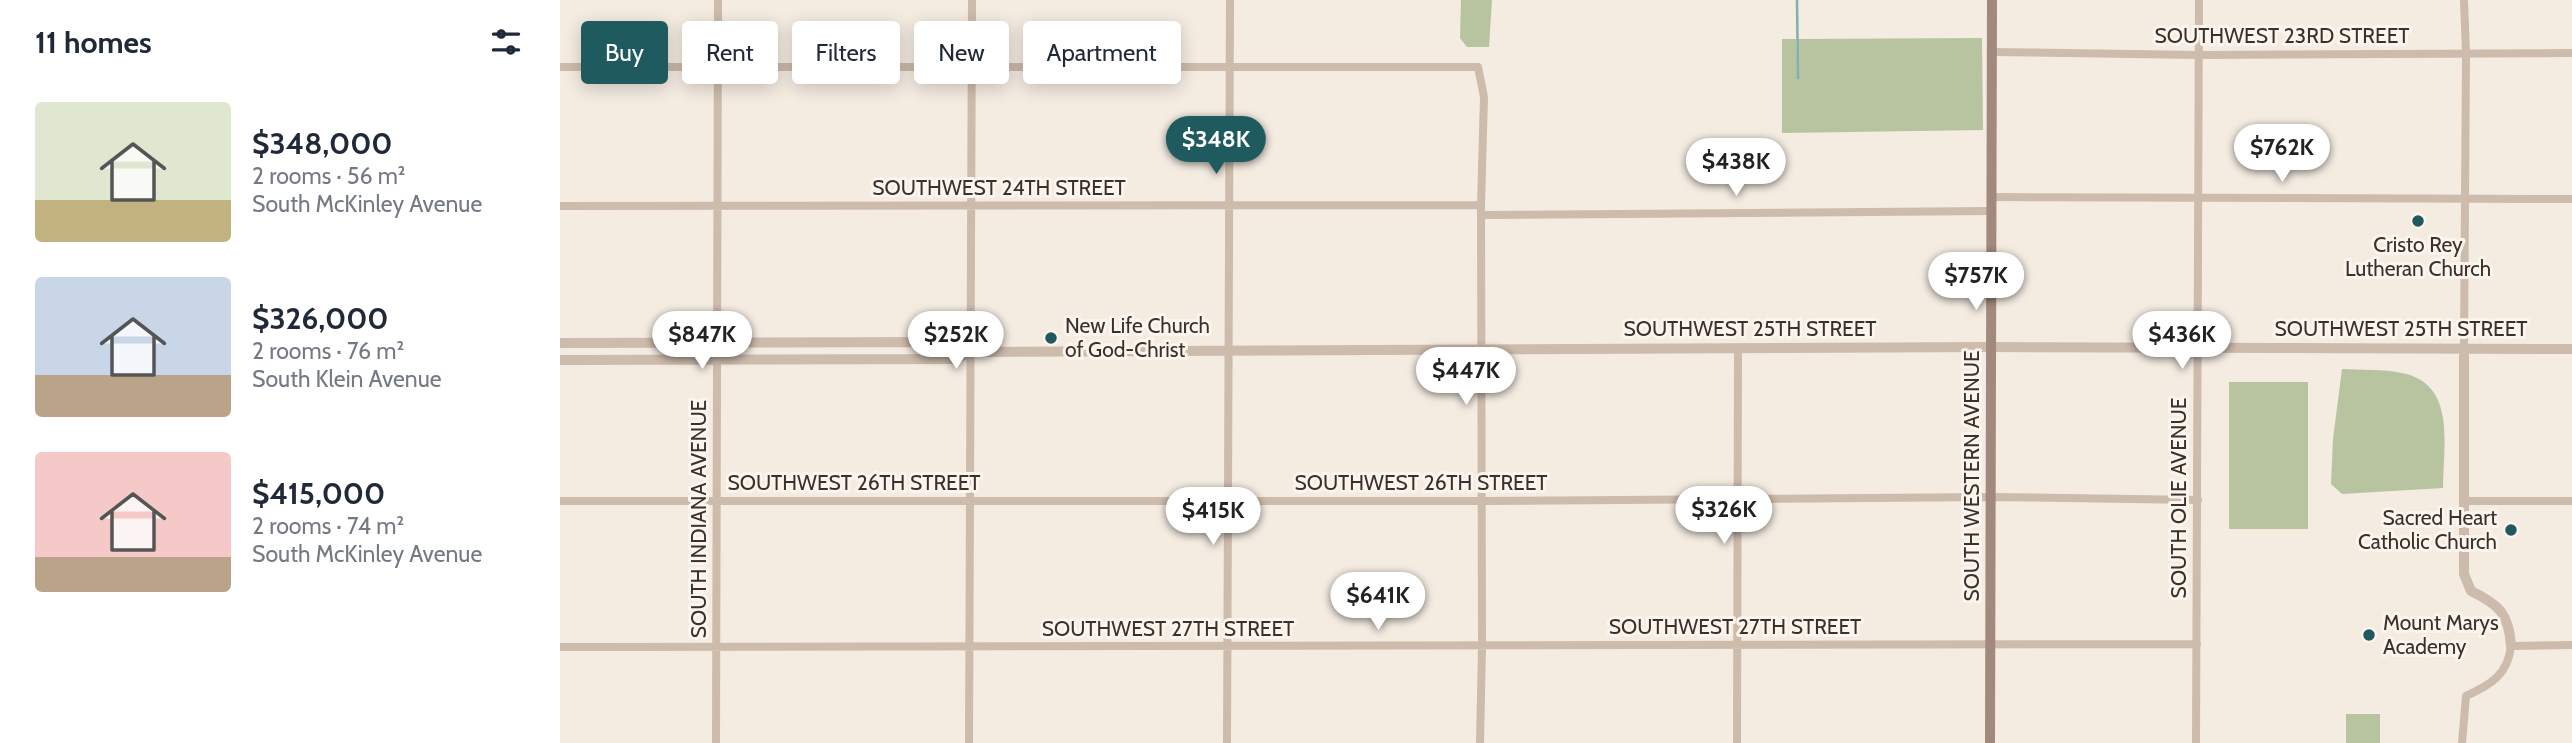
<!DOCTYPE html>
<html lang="en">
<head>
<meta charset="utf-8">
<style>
	:root { --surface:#fff; --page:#f2f2f3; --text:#1f2937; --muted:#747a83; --accent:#1f5a5e }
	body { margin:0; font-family:Cabin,sans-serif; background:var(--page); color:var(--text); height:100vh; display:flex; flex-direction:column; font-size:26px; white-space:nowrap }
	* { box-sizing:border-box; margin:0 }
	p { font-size:23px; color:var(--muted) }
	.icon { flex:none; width:38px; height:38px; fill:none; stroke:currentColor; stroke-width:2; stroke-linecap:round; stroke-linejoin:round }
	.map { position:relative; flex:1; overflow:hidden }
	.details { display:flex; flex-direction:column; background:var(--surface); width:560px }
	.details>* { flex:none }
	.top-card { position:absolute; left:21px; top:21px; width:665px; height:63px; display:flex; gap:14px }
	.price { position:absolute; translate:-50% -60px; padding:0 16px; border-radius:24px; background:#fff; color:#222; font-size:23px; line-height:46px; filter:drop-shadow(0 2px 4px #0008) }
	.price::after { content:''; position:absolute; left:50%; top:42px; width:21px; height:16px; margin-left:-10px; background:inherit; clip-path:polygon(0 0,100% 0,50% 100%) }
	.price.active { background:var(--accent); color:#fff }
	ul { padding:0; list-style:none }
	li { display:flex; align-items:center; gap:21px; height:175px; padding:0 35px }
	li span { display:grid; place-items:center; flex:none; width:196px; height:140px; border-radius:7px; color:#555 }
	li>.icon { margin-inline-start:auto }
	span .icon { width:84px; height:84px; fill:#fffc; stroke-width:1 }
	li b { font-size:30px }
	h2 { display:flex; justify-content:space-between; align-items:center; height:84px; padding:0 35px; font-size:30px }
	.chip { padding:0 24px; border-radius:7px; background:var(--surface); box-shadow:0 4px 18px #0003; font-size:24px; line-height:63px }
	.chip.active { background:var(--accent); color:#fff }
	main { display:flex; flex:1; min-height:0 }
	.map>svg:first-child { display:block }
	.green { fill:#b8c4a0 }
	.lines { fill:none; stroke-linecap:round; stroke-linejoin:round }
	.stream { stroke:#7fb0b2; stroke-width:2.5 }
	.minor { stroke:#cdbbac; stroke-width:8 }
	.tertiary { stroke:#cdbbac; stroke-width:10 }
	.secondary { stroke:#a18a7d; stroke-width:10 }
	.poi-dot { fill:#1f5a5e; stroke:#fbf5ee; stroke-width:2.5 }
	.labels { text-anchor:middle; stroke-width:6; stroke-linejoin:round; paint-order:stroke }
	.street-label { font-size:21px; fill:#3b302b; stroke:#fbf5ee }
	.poi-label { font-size:21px; fill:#3b302b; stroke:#fbf5ee; text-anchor:start }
</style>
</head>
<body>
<main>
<section class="details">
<h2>11 homes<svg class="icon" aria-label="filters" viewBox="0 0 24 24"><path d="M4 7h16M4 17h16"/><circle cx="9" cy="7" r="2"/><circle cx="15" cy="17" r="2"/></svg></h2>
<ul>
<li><span style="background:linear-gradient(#dfe7d0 70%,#c2b280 0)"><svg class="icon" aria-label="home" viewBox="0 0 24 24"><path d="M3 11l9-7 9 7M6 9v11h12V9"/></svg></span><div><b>$348,000</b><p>2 rooms · 56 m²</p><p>South McKinley Avenue</p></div></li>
<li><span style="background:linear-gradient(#c9d6e8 70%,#b9a48a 0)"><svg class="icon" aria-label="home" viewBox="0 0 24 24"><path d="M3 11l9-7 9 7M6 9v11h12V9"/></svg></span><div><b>$326,000</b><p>2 rooms · 76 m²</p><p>South Klein Avenue</p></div></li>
<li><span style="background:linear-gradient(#f6c9c9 75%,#b9a48a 0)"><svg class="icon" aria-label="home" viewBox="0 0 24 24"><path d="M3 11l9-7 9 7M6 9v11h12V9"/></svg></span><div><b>$415,000</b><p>2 rooms · 74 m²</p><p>South McKinley Avenue</p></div></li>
</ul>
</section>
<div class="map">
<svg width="2012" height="743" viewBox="0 0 2012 743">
	<rect width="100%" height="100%" fill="#f4ebe1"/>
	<path class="green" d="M901,0H932L929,47H907L900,38Z
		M1422,38L1423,130L1222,133V39H1236L1238,78V39Z
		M1782,369C1802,370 1823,369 1842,373C1897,384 1883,445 1883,488L1782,494L1771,484L1773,439Z
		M1669,382H1748V529H1669Z
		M1786,714H1820V743H1786Z"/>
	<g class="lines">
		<path class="stream" d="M1237,0L1238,78"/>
		<path class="minor" d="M1431,52L1639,55L2012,53
			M0,67H918L924,97L921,205L922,647L920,743
			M1431,197L2012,199
			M0,206L921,205
			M921,215L1431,211
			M1904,349L1906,53L1904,0
			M0,501H921L1431,497L1638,500
			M1903,501H2012
			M0,647L1637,644
			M156,743L158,0
			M409,743L412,0
			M667,743L670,0
			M1177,743L1178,349
			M1636,743L1639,0
			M1902,743L1906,696C1930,685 1948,675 1951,646L2012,645"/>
		<path class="tertiary" d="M0,343L379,342L394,343L410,352L1431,347L2012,349
			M1904,349V574L1911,591C1938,604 1949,613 1951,646
			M0,360L396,359L410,352"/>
		<path class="secondary" d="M1430,743L1432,0"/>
	</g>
	<g class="poi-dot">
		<circle cx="1858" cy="221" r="7"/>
		<circle cx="491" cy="338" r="7"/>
		<circle cx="1951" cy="530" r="7"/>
		<circle cx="1809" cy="635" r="7"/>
	</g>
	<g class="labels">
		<g class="street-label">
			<text x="1722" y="43">SOUTHWEST 23RD STREET</text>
			<text x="439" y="195">SOUTHWEST 24TH STREET</text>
			<text x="1190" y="336">SOUTHWEST 25TH STREET</text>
			<text x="1841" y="336">SOUTHWEST 25TH STREET</text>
			<text transform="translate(1412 476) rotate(-90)" y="7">SOUTH WESTERN AVENUE</text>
			<text x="294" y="490">SOUTHWEST 26TH STREET</text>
			<text x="861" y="490">SOUTHWEST 26TH STREET</text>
			<text transform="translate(1619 498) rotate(-90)" y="7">SOUTH OLIE AVENUE</text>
			<text transform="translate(139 519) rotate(-90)" y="7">SOUTH INDIANA AVENUE</text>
			<text x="1175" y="634">SOUTHWEST 27TH STREET</text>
			<text x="608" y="636">SOUTHWEST 27TH STREET</text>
		</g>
		<g class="poi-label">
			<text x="1858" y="252" text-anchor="middle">Cristo Rey<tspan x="1858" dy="24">Lutheran Church</tspan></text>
			<text x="505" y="333">New Life Church<tspan x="505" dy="24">of God-Christ</tspan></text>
			<text x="1937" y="525" text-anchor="end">Sacred Heart<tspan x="1937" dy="24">Catholic Church</tspan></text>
			<text x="1823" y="630">Mount Marys<tspan x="1823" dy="24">Academy</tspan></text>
		</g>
	</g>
</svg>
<b class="price active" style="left:656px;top:176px">$348K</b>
<b class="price" style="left:1722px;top:184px">$762K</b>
<b class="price" style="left:1176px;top:198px">$438K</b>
<b class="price" style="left:1416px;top:312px">$757K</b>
<b class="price" style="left:142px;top:371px">$847K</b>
<b class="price" style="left:396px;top:371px">$252K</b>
<b class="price" style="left:1622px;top:371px">$436K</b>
<b class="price" style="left:906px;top:407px">$447K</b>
<b class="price" style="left:1164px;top:546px">$326K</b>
<b class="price" style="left:653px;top:547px">$415K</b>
<b class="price" style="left:818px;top:632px">$641K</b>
<div class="top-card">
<a class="chip active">Buy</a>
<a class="chip">Rent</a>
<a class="chip">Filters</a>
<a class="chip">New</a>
<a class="chip">Apartment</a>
</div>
</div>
</main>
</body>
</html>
